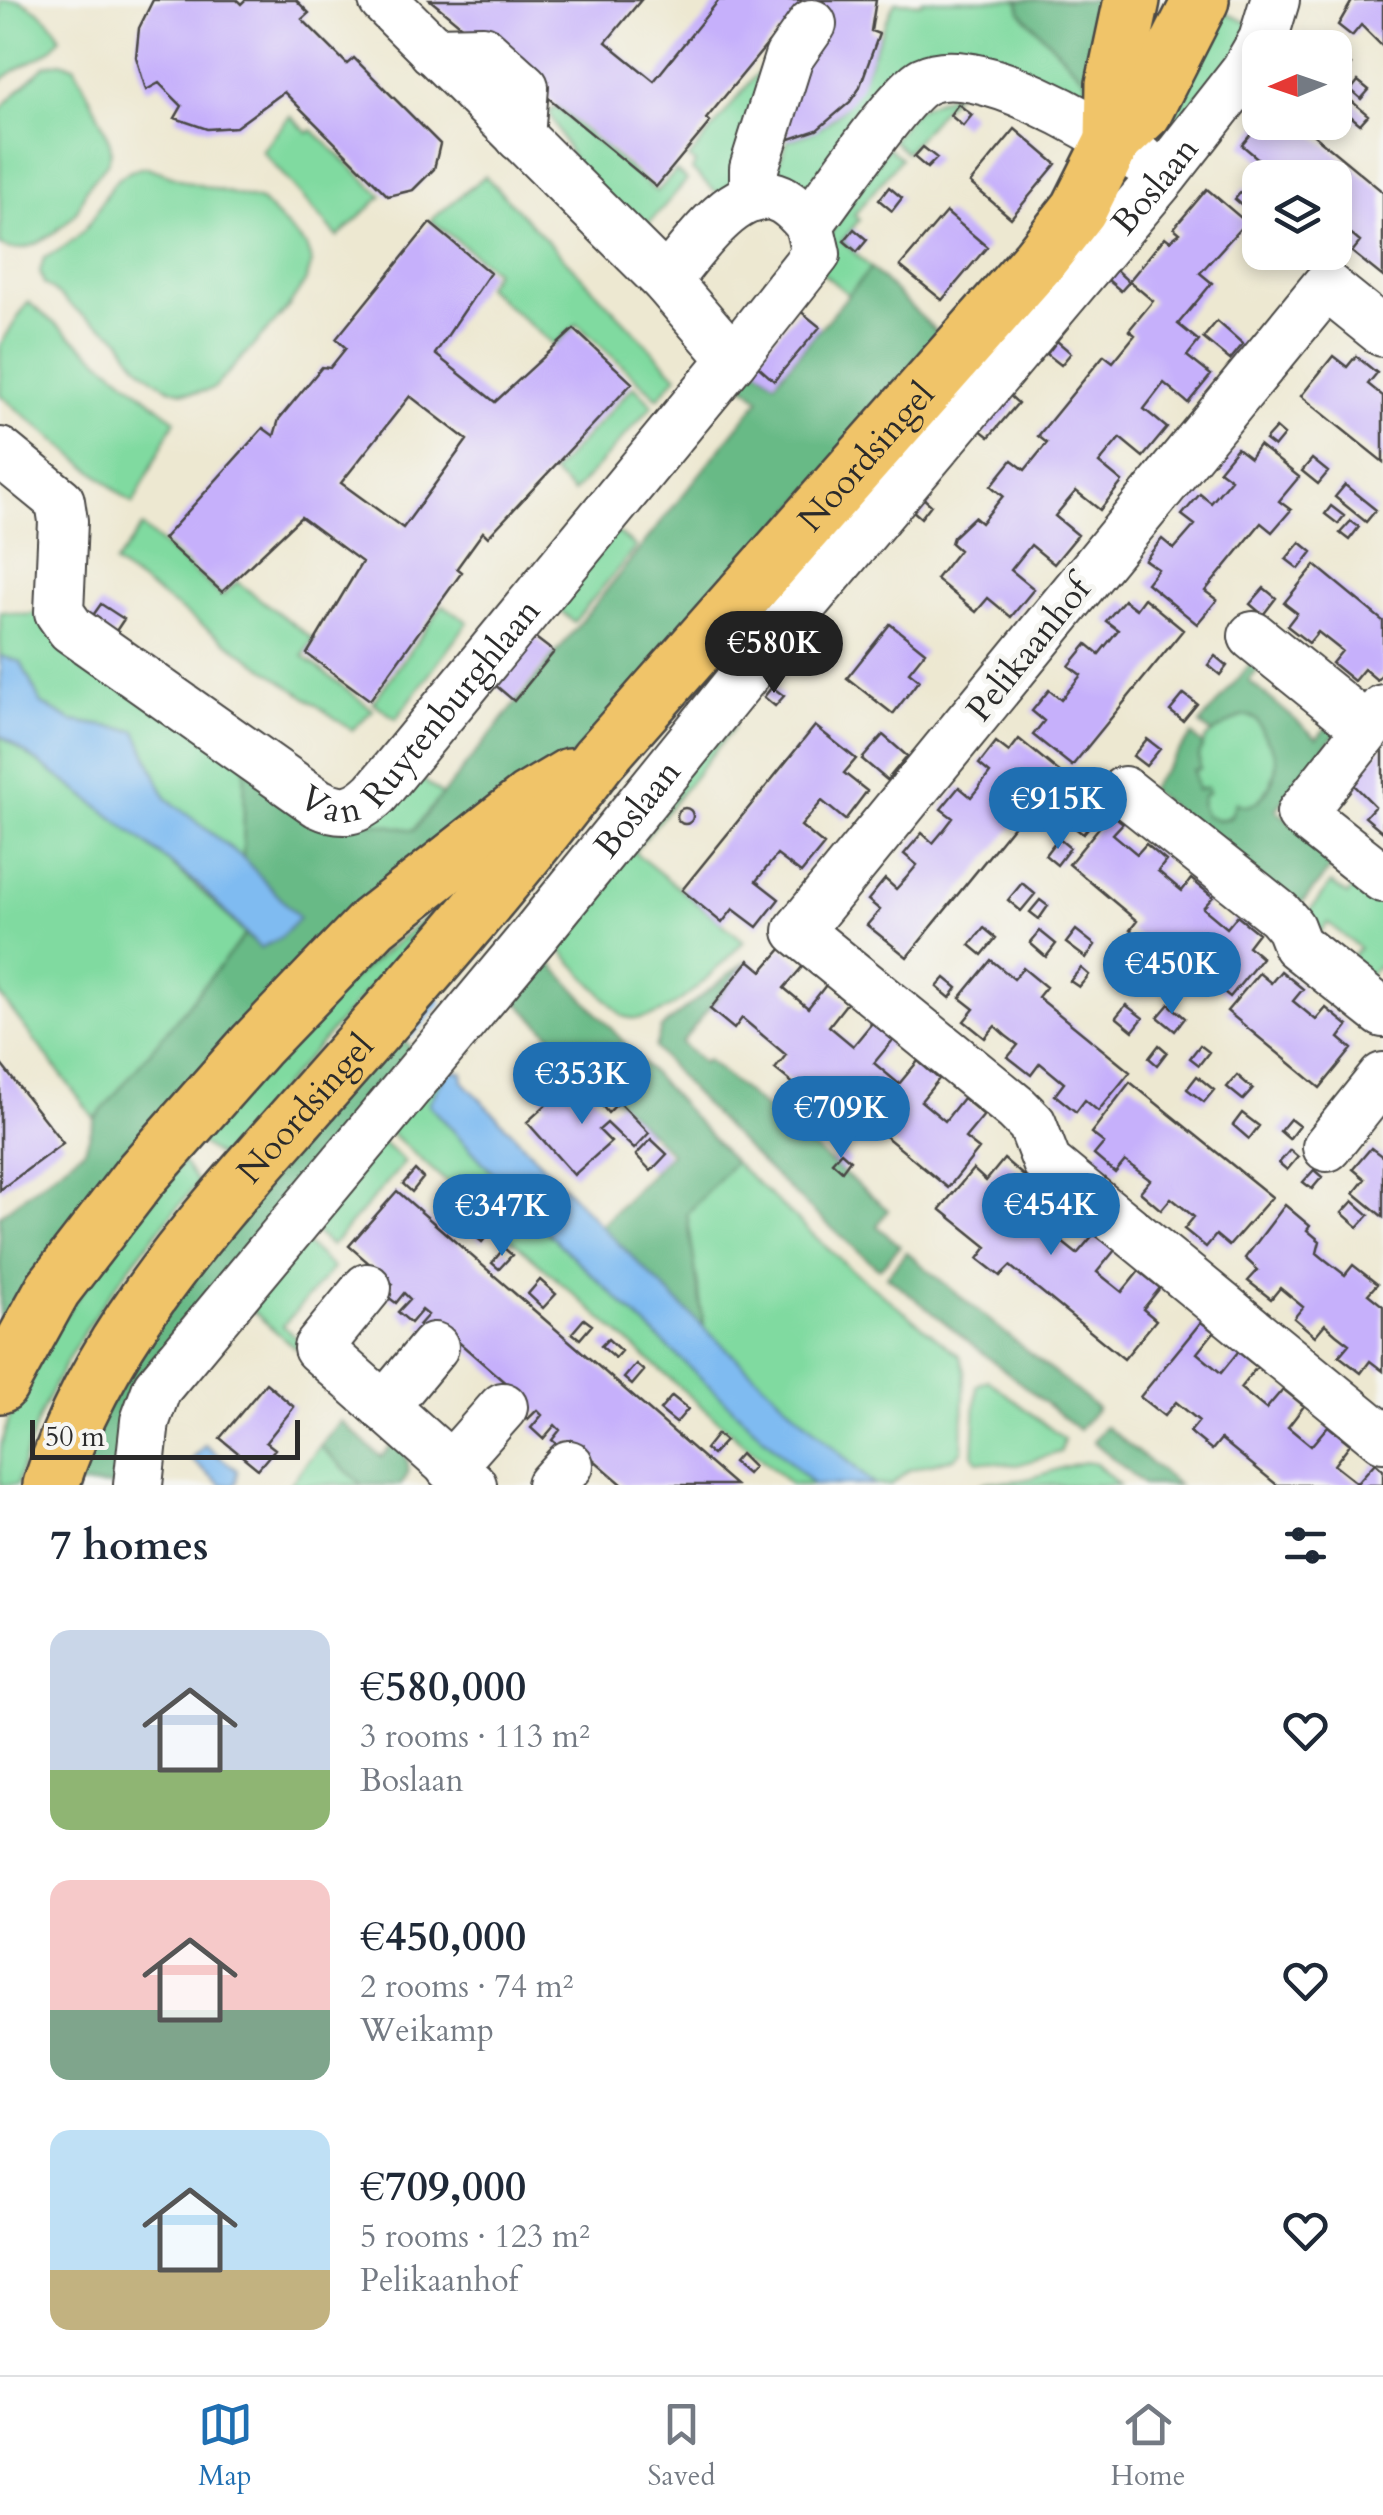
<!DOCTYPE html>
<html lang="en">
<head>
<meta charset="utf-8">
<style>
	:root { --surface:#fff; --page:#f2f2f3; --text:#1f2937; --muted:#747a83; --line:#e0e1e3; --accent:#1f6fb2 }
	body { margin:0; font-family:Cardo,serif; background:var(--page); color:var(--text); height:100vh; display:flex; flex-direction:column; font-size:38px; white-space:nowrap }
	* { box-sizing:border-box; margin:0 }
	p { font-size:32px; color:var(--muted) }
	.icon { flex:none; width:55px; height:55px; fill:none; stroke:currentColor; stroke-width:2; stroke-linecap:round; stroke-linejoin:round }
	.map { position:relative; height:1485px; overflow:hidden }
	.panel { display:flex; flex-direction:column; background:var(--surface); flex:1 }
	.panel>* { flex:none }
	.needle { width:65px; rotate:268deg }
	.fabs { position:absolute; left:1242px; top:30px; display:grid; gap:20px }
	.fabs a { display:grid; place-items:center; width:110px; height:110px; border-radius:20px; background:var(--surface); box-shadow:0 5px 15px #0003; font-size:50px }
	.scale { position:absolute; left:30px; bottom:25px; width:270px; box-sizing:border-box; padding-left:10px; border:5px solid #2b2b2b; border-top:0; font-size:28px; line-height:35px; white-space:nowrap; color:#2b2b2b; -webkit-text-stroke:8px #f6f6f2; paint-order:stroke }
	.price { position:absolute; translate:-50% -85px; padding:0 22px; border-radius:35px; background:var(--accent); color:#fff; font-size:32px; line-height:65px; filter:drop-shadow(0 2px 5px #0008) }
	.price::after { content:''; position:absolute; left:50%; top:60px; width:30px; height:22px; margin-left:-15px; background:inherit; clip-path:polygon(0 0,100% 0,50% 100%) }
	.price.active { background:#222; color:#fff }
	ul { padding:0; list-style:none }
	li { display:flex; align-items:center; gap:30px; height:250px; padding:0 50px }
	li span { display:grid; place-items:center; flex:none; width:280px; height:200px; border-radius:20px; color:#555 }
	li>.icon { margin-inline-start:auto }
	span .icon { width:120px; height:120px; fill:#fffc; stroke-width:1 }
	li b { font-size:42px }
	h2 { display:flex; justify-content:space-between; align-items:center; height:120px; padding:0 50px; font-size:42px }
	.dock { display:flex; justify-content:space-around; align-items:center; height:140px; border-top:2px solid var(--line); background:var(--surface); font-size:28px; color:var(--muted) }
	.dock a { display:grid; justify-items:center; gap:5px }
	.dock .active { color:var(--accent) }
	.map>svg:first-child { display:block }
	.green { fill:#80daa0; stroke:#568266; stroke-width:2.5 }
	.forest { fill:#68ba86; stroke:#4a7258; stroke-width:2.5 }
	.water { fill:#7fbbf1; stroke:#55738e; stroke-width:2.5 }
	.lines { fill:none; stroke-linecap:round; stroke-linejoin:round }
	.stream { stroke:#7fbbf1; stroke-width:11 }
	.building { fill:#c6b0fb; fill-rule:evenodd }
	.minor-casing { stroke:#484744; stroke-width:52 }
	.major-casing { stroke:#484744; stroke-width:60 }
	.minor { stroke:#fff; stroke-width:48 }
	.major { stroke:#f0c469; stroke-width:55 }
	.labels { text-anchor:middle; stroke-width:10; stroke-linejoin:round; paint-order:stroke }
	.street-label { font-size:35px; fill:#2b2b2b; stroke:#f6f6f2 }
</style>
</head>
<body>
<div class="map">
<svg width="1383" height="1485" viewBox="0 0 1383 1485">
	<rect width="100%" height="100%" fill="#f6f6f2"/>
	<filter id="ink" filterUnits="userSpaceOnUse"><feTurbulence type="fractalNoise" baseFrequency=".01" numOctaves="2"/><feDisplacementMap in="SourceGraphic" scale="20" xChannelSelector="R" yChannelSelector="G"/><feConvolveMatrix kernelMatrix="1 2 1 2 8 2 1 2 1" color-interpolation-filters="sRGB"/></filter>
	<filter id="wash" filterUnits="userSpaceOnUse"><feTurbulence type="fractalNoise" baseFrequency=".0048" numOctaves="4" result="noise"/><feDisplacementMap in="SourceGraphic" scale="40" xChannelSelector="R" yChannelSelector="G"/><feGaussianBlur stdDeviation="2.25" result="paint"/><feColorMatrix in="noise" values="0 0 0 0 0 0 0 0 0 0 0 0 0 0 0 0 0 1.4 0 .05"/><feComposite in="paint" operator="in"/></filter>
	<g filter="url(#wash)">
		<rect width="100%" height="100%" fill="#ede8d1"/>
		<path class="green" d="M0,0C6,0 12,0 17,0C32,4 57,24 60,38C49,59 16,64 0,82Z
			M922,0H1019L1023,15L1093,87L1088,105L948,64L812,201L771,181L788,140C861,124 866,59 895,2L921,3Z
			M1218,10L1258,27L1157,148L1163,124Z
			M776,50L727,194L722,198L692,170L695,163L689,158Z
			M60,62L74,66C81,79 112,140 111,150C109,168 95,175 87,188C82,197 80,209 73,216C56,233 24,259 0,245V109L44,66Z
			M956,93L906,152L892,140L916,109Z
			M555,106L657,192L676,171L687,180L637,237L588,188L549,113Z
			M290,116L308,133L312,130L382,196L338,237L262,151Z
			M887,147L901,158L854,215L859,220L842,241L871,268L849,295L821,272L829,236Z
			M147,167L191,183L261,201L306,246L312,263L306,280L287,309L214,388C182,401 154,384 133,359C128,353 125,344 120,339C109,328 92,322 80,313C67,304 58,292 44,284L40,272L44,258C59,251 72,243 83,231C107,206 104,172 147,167Z
			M485,176L677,376L658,398L577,324L554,345L485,287L495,271L431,220Z
			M28,302L175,420L133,504L0,395V345Z
			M634,386L653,405L573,493L552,473Z
			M142,527L222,596L237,582L313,639L303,656L373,710L352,730L115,564Z
			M613,529L636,547L574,622L551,603Z
			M443,605L468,622L396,719L373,702Z
			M44,610L245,762L243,858L166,798L136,731L72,721L41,703L21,663L0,656V611L28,615Z
			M1248,716L1259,721C1262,731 1266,735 1271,743C1284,766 1269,793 1250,808L1241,807C1229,819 1221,823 1205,815L1201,806L1203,796C1186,777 1199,759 1205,739C1217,730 1234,718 1248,716Z
			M724,719L734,727L634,852L744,941C717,968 663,1032 622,1016L547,935Z
			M0,735C86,796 173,857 245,935L95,1119L0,995Z
			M413,772L442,795L413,830L368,822Z
			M1360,879L1383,898V970L1377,967L1363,984L1343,968L1359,948L1328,923L1311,943L1305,917L1331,883L1347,895Z
			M430,914L433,916L220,1157L198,1142L330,998Z
			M448,1070L429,1104L549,1234L814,1485H791L385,1128Z
			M376,1137L405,1162L331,1246L306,1224Z
			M182,1161L198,1183C122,1272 45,1368 17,1485H0C0,1473 0,1458 1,1446C22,1351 123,1239 182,1161Z
			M734,1162L848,1267L960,1356L965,1371L962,1450L954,1458L909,1470L891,1485H874L704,1328L687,1213Z
			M296,1235L333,1268L283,1326L301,1342L295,1348L241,1301Z
			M988,1380L1064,1439L1061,1452L1017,1465L977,1461L973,1454L977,1385Z
			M320,1446L362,1485H289Z
			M1085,1462L1096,1464L1119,1485H979C990,1479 998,1482 1011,1481C1037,1480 1059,1466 1085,1462Z"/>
		<path class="forest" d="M1018,0H1111L1093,87L1021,12Z
			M871,268L944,339L597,732L0,1334V1215L85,1149L95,1119L245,935L261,948L299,918L243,858L245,762L368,822L414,830L760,399L735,378L748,361L775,382Z
			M1257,656L1264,662L1249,681L1317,738L1333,719L1342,726L1276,810L1338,860L1295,911L1149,789L1192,735L1203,745L1199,756L1200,769L1193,770L1197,790L1206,787L1209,792L1203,796L1201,805L1205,815L1221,821L1230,818L1236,802C1255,818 1279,779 1276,760C1275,748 1267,742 1262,732C1259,724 1258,717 1247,716C1237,715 1222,729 1212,733L1200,724Z
			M537,948L734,1162L687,1214L704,1328L601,1226L671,1153L510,995Z
			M747,960L681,1043L703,1063L707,1060L888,1210L877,1226L900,1246L879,1269C798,1200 722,1130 655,1048L661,1028Z
			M391,1025L419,1057L152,1378L128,1485H64L95,1405Z
			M906,1252L1097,1408L1079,1430L887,1276Z
			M341,1421L381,1457L398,1439C407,1456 414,1469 401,1485H362L320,1446Z
			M1105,1426L1178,1485H1144L1093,1441Z"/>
		<path class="water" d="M0,656L21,662L41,703L72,721L136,731L166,798L243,858L299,918L279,939L260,948L200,886L84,795L0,735Z
			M448,1070L462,1072L463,1081L601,1226L704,1328L874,1485H814L549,1234L429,1104Z
			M205,1445L237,1470V1482L234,1485H222L192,1460Z"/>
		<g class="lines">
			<path class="stream" d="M409,1033L435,1002"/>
		</g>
		<g id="blocks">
			<path class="building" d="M153,0H237L241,4L245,0H296L309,13L302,19L347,64L354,58L440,144L434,169L413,190L388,196L284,92L236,127L207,129L175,118L182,106L159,83L146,90L136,57L139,28Z
				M430,0H641L606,42L654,81L719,0H876L871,31L879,34L859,89L850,102L817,130L787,140L780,29L706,119L710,122L656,187Z
				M1383,0V47L1361,25L1352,36L1338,25L1352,1Z
				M1335,52L1351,65L1339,79L1335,75Z
				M1358,81L1369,90L1361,99L1351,90Z
				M1341,92L1368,115L1360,124L1335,103Z
				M958,104L972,115L963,126L950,115Z
				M1261,122H1298L1383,192V277L1352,252L1360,242L1335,221V178H1281L1242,145Z
				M1015,129L1056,164L1011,218L970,183Z
				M923,147L937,158L927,168L914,157Z
				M889,187L902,198L892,211L879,200Z
				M1245,187L1253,194L1243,206L1235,199Z
				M1207,189L1246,222L1200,273L1212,283L1178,324L1199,341L1187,356L1211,375L1188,403L1164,383L1144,409L1167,428L1143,457L1120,438L1109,451L1099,463L1122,482L1100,510L1076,491L1055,516L1078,535L1054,564L1031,545L1011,570L1034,589L1011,617L988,598L976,612L936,579L959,550L951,543L953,537L974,517L981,523L1003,496L991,486L1012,460L1025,470L1047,443L1038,436L1104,355L1113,362L1135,335L1129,330L1153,301L1129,281L1165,237L1170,241L1180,233L1174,228Z
				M946,212L987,247L942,300L900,266Z
				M430,223L490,273L435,354L495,402L574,329L632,383L488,537L483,532L457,568L462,572L370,700L307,654L362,562L301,517L222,592L163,539L263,428L274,436L279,419L322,367L330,368L346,348L336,339ZM410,396L467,440L403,528L341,483Z
				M854,229L867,240L857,252L844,241Z
				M1116,270L1129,282L1121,291L1108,280Z
				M799,310L820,327L774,381L754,363Z
				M1217,321L1243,344L1230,360L1203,338Z
				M1057,341L1071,353L1061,365L1047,354Z
				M1333,356L1347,367L1356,356L1377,373L1368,384L1383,396V462L1301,396Z
				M1006,392L1018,403L989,437L979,429Z
				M1276,428L1284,435L1274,447L1265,440Z
				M1259,445L1299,477L1279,501L1291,510L1272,532L1261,523L1205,591L1217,600L1197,624L1147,583L1158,569L1145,560L1162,539L1174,549L1195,525L1182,515L1200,494L1211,503L1231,479L1219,470L1237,448L1250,458Z
				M1312,459L1328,472L1318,484L1302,471Z
				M1345,485L1376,510L1366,522L1335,497Z
				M922,497L931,505L921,518L912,510Z
				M1331,506L1344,516L1338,524L1325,514Z
				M1351,521L1359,527L1349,540L1340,533Z
				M1300,542L1312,552L1299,569L1286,559Z
				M1315,565L1383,621V673L1377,680L1364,669L1354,681L1332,663L1342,651L1318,632L1309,643L1287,626L1297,613L1284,603Z
				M1264,588L1276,598L1263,615L1250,604Z
				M1144,598L1183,630L1072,766L1033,735L1044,721L1032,711L1049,690L1061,700L1081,675L1069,666L1087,644L1099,654L1118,630L1106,621L1124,600L1136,609Z
				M101,604L124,619L112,637L89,621Z
				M890,624L925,652L909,672L919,680L893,714L847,678Z
				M533,636L554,652L514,701L494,684Z
				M1215,656L1227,666L1220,675L1208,665Z
				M772,687L784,696L775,706L764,697Z
				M1184,694L1197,704L1183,721L1170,711Z
				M815,726L856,759L844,773L867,791L845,820L822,801L812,813L801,826L824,845L801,873L777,855L756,881L779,899L757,927L733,909L722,923L682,890Z
				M883,735L907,756L887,780L862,759Z
				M1019,739L1067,778L1047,804L1037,797L907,957L867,925L880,910L868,900L885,879L896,889L907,877L917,865L904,854L922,833L933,843L943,831L953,818L941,809L959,787L971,797L980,786L990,773L979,764L996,742L1009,752Z
				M1147,739L1160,749L1146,766L1133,756Z
				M1383,747V832L1365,817L1375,806L1353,784Z
				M1090,800L1102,811L1083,834L1070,824Z
				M677 816a8 8 0 1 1 16 0a8 8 0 1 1-16 0Z
				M1111,813L1123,823L1113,834L1137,854L1146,844L1166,861L1158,871L1182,891L1191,879L1213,897L1203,908L1227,928L1237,916L1258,933L1248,946L1262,958L1230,997L1160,939L1153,948L1130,930L1137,921L1069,864Z
				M1058,838L1070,848L1057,865L1045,855Z
				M1022,883L1035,894L1021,911L1008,900Z
				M1040,900L1048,906L1039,919L1030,912Z
				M984,928L996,938L982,955L970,945Z
				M1076,930L1095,945L1086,958L1066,943Z
				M1040,931L1056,944L1046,957L1030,943Z
				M782,948L803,966L784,988L808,1008L826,985L847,1003L829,1026L853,1046L872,1023L893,1040L874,1063L899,1084L918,1061L939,1079L921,1101L945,1121L963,1098L984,1115L965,1138L979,1149L948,1188L832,1092L821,1106L775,1069L786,1055L742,1018L734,1029L710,1009L749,960L762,971Z
				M991,960L1014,979L1023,968L1046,987L1038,997L1130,1072L1098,1111L1085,1100L1076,1112L1055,1095L1064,1083L1040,1063L1031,1075L1008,1057L1018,1045L1006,1036L995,1026L985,1038L964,1021L974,1009L960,998Z
				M1122,967L1138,980L1128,992L1112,979Z
				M1081,968L1089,975L1079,987L1070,981Z
				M1281,971L1303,989L1293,1001L1316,1020L1326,1008L1348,1026L1339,1038L1352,1049L1320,1088L1227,1011L1259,973L1271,983Z
				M945,978L957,988L950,998L937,987Z
				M1169,1004L1185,1018L1175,1031L1158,1017Z
				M1126,1005L1143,1018L1133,1031L1116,1017Z
				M1159,1045L1167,1052L1157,1065L1149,1058Z
				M1200,1045L1209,1052L1199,1065L1190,1058Z
				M0,1063L63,1143L0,1190Z
				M1237,1075L1253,1089L1243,1100L1227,1087Z
				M1197,1076L1214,1090L1204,1102L1187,1089Z
				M1130,1082L1272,1197L1229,1246L1216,1235L1206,1247L1184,1229L1194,1217L1181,1206L1171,1198L1161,1210L1140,1192L1150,1180L1125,1161L1115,1173L1094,1155L1104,1143L1091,1133Z
				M553,1085L558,1091L563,1086L575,1100L588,1089L608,1113L619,1102L649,1133L634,1149L607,1123L599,1130L611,1142L574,1175L527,1122L547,1104L540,1096Z
				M783,1107L797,1118L789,1127L776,1117Z
				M1242,1113L1259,1126L1249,1139L1233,1125Z
				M1290,1119L1299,1126L1289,1139L1280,1131Z
				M651,1139L667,1154L651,1171L636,1155Z
				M1371,1148L1383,1157V1217L1354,1193L1365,1179L1353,1169Z
				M1290,1150L1298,1157L1287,1170L1279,1163Z
				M841,1152L850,1160L842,1171L832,1162Z
				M1004,1159L1025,1177L1007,1198L1031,1217L1048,1196L1069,1213L1052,1234L1077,1254L1094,1234L1115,1250L1097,1272L1122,1292L1139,1271L1160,1288L1143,1309L1156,1320L1124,1359L1010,1266L1000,1276L978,1259L987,1247L940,1209L973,1169L986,1181Z
				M415,1170L423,1178L412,1192L403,1184Z
				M1314,1170L1322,1177L1312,1189L1303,1182Z
				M397,1191L735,1485H623L571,1440L563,1450L552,1440L560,1430L555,1425L543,1439L531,1428L542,1415L537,1410L528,1419L517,1410L525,1400L438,1324L430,1334L419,1325L428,1315L422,1310L411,1323L398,1312L410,1299L404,1293L396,1303L384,1294L393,1284L349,1246Z
				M1353,1201L1369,1215L1358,1227L1342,1213Z
				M454,1204L461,1211L449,1225L441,1219Z
				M1285,1205L1310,1226L1307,1230L1320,1241L1317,1253L1323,1258L1345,1275L1353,1265L1377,1284L1368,1294L1383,1306V1371L1370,1361L1361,1373L1339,1356L1349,1344L1336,1334L1325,1324L1315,1336L1294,1318L1303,1307L1280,1288L1271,1299L1248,1281L1258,1270L1245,1258Z
				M474,1223L488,1235L482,1242L468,1230Z
				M504,1248L512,1255L499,1269L492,1263Z
				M540,1280L556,1294L543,1308L528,1294Z
				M584,1319L592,1325L580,1339L572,1333Z
				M1201,1322L1214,1332L1197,1353L1221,1373L1238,1352L1257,1367L1240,1388L1266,1409L1283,1389L1304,1406L1288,1427L1311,1446L1328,1426L1350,1444L1334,1465L1357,1483L1375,1463L1383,1470V1485H1277L1221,1439L1212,1450L1190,1432L1199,1421L1176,1402L1164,1416L1140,1397Z
				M608,1339L621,1351L615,1358L601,1346Z
				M636,1364L644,1371L632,1385L624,1378Z
				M266,1383L294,1407L266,1442L275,1449L258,1469L220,1438Z
				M672,1396L688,1409L676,1423L660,1410Z
				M717,1434L725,1441L712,1455L705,1449Z
				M740,1454L753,1467L747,1474L733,1462Z"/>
		</g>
	</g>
	<g filter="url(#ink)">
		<use href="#blocks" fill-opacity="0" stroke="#484744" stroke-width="2.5"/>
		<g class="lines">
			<g class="minor-casing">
				<g id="minor">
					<path d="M433,51L483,50L524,87L520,137"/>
					<path d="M754,198V168L789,57L812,24"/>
					<path d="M666,281C690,253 730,190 772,196C787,199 800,213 809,224"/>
					<path d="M1383,332L1326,286L798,931L1017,1109L1032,1124L1047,1163L1383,1438"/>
					<path d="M733,359L816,254L809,224C830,197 900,93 924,81C975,55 1097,129 1140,159"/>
					<path id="s1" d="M0,452L60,501L63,521L59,612L71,629L318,803C343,815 356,812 376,793L733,359L666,281L383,0"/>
					<path d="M1253,636L1367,728"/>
					<path d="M1383,709L1301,813L1383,878"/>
					<path d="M1124,791L1279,914L1290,927L1297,945L1383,1013"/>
					<path d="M1327,1147L1383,1077"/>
					<path d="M367,1288L318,1348L472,1485"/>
					<path d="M384,1407L434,1347"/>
					<path d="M450,1467L503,1407"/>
					<path id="s2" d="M138,1485L145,1421L157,1388L536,933L777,635L1163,176L1245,71L1263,40L1275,0"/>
					<path d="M551,1485L569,1465"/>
				</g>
			</g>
			<g class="major-casing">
				<g id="major">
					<path d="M1113,141L1114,84L1132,0"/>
					<path d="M0,1385L53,1289L141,1175L256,1045L373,923L528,801L570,776"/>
					<path id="s3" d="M51,1485C100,1330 214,1212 319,1092C415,984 511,876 598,760L1039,260L1079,209L1113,141L1144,112L1201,0"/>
				</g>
			</g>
			<use href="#minor" class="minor"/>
			<use href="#major" class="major"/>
		</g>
	</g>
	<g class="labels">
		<g class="street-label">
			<text dy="12" stroke="none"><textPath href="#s2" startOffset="1662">Boslaan</textPath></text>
			<text dy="12" stroke="none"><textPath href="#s3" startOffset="1318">Noordsingel</textPath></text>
			<text transform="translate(1028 649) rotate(-51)" y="12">Pelikaanhof</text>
			<text dy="12" stroke="none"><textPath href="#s1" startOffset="658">Van Ruytenburghlaan</textPath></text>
			<text dy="12" stroke="none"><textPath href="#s2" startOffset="852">Boslaan</textPath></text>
			<text dy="12" stroke="none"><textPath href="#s3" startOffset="458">Noordsingel</textPath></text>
		</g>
	</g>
</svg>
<div class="fabs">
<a><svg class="needle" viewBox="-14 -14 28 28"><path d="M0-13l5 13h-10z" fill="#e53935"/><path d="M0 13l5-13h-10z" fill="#747a83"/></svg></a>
<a><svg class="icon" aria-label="layers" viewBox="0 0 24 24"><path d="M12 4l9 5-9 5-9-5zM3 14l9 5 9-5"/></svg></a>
</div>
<div class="scale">50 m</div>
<b class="price active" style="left:774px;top:696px">€580K</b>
<b class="price" style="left:1058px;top:852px">€915K</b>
<b class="price" style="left:1172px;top:1017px">€450K</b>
<b class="price" style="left:582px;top:1127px">€353K</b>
<b class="price" style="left:841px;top:1161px">€709K</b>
<b class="price" style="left:1051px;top:1258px">€454K</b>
<b class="price" style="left:502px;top:1259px">€347K</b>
</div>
<section class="panel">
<h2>7 homes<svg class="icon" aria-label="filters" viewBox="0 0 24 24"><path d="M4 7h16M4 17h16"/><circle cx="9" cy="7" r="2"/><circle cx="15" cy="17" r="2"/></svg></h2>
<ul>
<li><span style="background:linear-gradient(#c9d6e8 70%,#8fb573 0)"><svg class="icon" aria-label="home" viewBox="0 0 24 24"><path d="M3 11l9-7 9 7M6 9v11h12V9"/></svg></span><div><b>€580,000</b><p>3 rooms · 113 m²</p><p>Boslaan</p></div><svg class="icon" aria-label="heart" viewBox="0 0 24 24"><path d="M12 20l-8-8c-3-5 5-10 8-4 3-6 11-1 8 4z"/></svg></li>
<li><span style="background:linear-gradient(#f6c9c9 65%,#7fa58c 0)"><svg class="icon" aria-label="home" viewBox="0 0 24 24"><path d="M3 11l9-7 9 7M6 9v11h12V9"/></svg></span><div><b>€450,000</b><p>2 rooms · 74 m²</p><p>Weikamp</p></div><svg class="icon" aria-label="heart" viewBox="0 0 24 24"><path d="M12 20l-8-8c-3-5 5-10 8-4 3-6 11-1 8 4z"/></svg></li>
<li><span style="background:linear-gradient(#bfe0f5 70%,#c2b280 0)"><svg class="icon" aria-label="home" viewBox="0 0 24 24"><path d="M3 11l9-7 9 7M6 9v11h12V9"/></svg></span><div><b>€709,000</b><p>5 rooms · 123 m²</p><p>Pelikaanhof</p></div><svg class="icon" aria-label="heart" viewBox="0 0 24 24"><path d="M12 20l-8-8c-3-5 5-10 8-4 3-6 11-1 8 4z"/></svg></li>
</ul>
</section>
<nav class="dock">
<a class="active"><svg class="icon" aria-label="map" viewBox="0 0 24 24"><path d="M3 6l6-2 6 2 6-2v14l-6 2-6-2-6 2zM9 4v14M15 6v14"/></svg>Map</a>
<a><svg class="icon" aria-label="saved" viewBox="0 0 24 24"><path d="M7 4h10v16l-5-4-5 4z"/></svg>Saved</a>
<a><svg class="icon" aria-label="home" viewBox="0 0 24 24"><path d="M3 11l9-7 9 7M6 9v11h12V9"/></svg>Home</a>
</nav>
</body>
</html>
